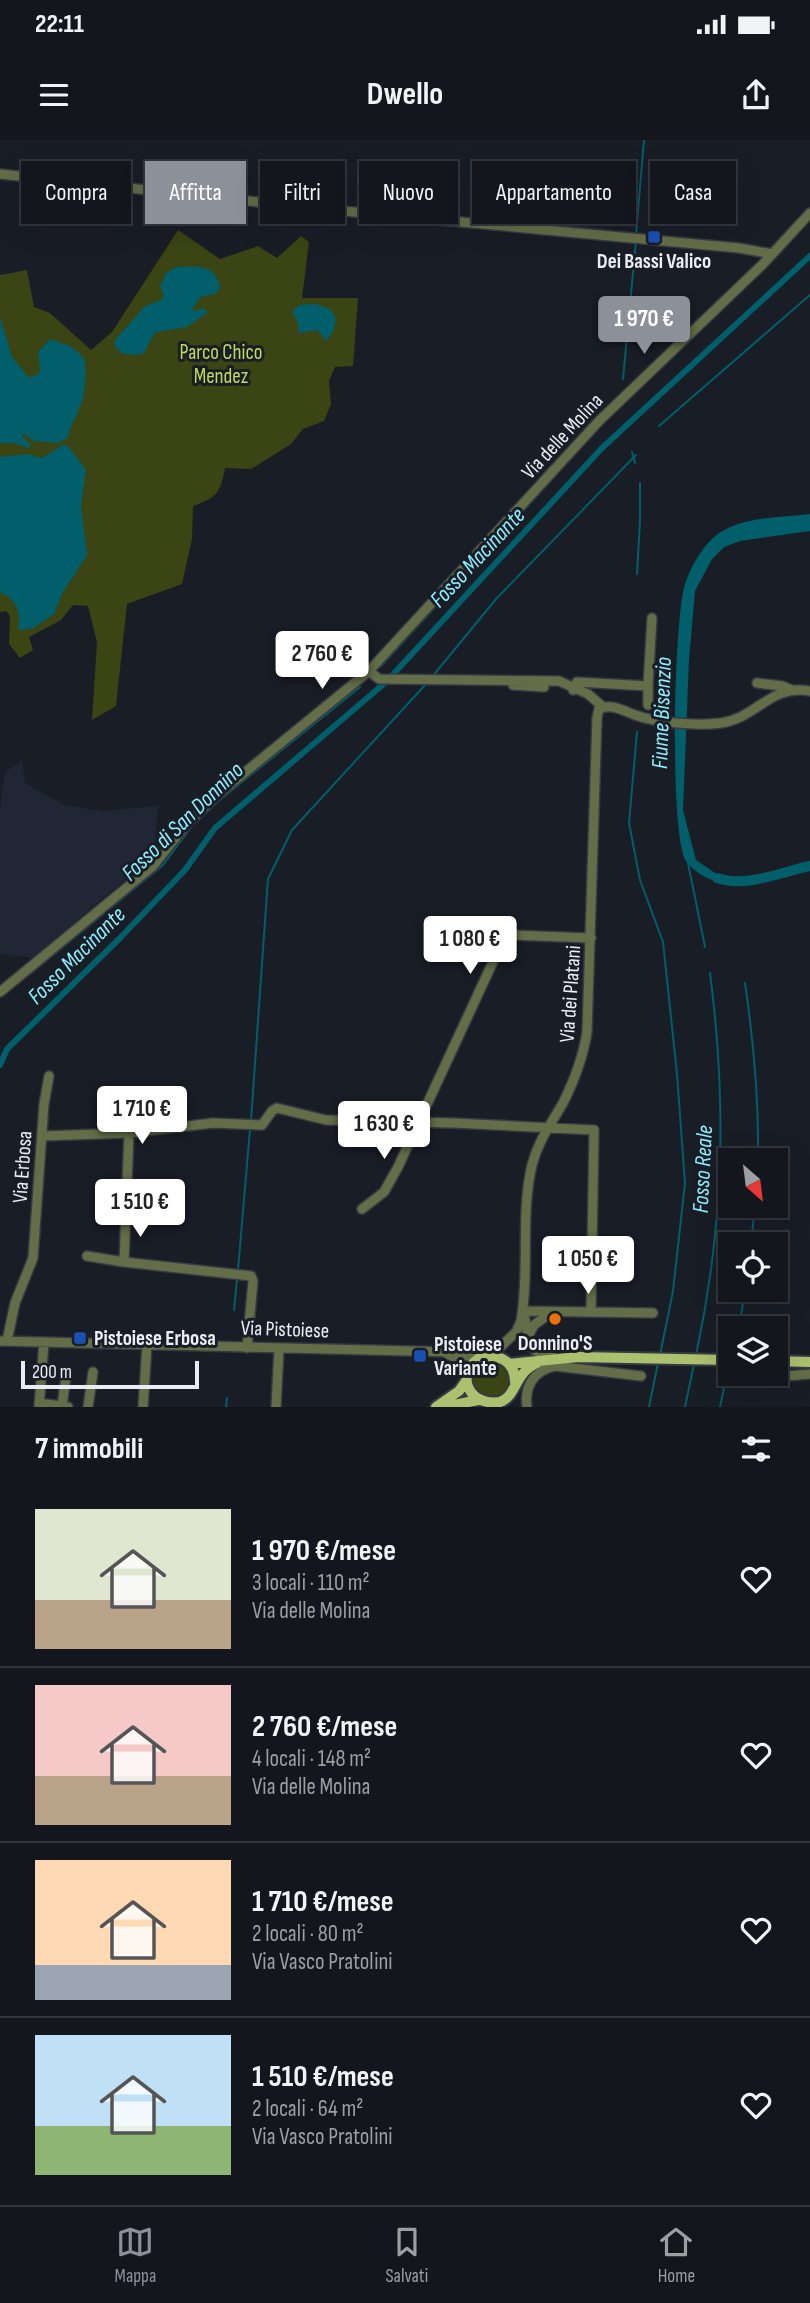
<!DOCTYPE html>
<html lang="it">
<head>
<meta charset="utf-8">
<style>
	:root { --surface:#13161c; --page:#202329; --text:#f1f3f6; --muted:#9d9fa3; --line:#32353b; --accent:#8c9099 }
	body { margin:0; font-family:"Sofia Sans Condensed",sans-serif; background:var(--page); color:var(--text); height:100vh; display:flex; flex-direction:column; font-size:26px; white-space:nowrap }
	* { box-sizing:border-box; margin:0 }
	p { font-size:23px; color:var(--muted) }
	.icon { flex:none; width:38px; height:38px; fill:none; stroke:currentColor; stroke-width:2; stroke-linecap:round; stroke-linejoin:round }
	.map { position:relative; height:1267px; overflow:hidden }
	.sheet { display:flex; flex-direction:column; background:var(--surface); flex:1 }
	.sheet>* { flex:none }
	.hud { position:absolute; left:21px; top:21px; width:768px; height:63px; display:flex; gap:14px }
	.needle { width:46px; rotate:152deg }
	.controls { position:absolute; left:718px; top:1008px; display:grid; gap:14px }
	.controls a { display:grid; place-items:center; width:70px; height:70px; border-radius:0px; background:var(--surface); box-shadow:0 7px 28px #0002,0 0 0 2px var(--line); font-size:35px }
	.scale { position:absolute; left:21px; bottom:18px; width:178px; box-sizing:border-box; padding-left:7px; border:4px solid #ebedf4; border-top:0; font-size:19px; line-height:24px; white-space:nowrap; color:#ebedf4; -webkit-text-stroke:5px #191d26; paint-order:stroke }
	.price { position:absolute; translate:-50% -60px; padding:0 16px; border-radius:7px; background:#fff; color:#222; font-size:23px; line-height:46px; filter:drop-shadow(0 2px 4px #0008) }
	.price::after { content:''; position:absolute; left:50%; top:42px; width:21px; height:16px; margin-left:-10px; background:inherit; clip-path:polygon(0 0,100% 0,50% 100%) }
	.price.active { background:var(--accent); color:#fff }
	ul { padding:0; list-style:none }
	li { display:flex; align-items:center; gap:21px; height:175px; padding:0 35px }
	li+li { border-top:2px solid var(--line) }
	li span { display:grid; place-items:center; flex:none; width:196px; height:140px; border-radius:0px; color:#555 }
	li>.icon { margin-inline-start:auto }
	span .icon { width:84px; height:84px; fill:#fffc; stroke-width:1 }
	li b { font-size:30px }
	h2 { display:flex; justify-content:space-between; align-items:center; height:84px; padding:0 35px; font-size:30px }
	.pill { padding:0 24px; border-radius:0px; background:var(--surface); box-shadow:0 7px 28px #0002,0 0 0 2px var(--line); font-size:24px; line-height:63px }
	.pill.active { background:var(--accent); color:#fff }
	.status { display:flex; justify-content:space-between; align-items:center; height:49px; padding:0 35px; background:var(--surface); direction:ltr }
	.status svg { height:19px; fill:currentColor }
	header { display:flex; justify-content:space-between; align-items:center; height:91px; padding:0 35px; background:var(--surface); font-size:32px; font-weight:700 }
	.menu { display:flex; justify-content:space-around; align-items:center; height:98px; border-top:2px solid var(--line); background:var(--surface); font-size:19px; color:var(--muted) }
	.menu a { display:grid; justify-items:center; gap:4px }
	.menu .active { color:var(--accent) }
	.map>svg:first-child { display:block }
	.built { fill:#212635 }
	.green { fill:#3b4413 }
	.water { fill:#005f6b }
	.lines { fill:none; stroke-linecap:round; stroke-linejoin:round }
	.stream { stroke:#005f6b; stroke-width:2 }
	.canal { stroke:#005f6b; stroke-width:6 }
	.river { stroke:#005f6b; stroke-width:10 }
	.minor-casing { stroke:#363a43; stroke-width:12 }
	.major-casing { stroke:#363a43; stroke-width:14 }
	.minor { stroke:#636e48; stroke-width:9 }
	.major { stroke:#abc16f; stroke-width:10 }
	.transit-dot { fill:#1a4fb4; stroke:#191d26; stroke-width:2.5 }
	.food-dot { fill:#e8710a; stroke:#191d26; stroke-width:2.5 }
	.labels { text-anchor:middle; stroke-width:6; stroke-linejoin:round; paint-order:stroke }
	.poi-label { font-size:21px; font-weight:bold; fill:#ebedf4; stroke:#191d26 }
	.park-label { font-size:21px; fill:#c1db57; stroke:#191d26 }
	.street-label { font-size:21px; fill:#ebedf4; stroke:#191d26 }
	.water-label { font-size:23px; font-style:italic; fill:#8cefff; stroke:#191d26 }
</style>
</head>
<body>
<div class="status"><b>22:11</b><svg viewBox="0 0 49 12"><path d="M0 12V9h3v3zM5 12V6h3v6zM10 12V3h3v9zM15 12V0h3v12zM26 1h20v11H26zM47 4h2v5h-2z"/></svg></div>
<header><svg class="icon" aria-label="menu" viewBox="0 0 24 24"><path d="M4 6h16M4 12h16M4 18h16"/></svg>Dwello<svg class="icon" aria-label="share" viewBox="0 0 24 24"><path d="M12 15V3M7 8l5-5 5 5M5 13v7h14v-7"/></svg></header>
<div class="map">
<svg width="810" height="1267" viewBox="0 0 810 1267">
	<rect width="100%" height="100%" fill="#191d26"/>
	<path class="built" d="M22,621L25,643L64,665L102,671L158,666L154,715L32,818L0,814V669L5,632Z"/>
	<path class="green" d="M178,90L220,119L258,106L277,118L301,96L309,102L302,158H358L353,226L335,227L329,241L331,264L324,281L303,289L291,304L251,329L225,328C220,354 217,357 193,366L192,399L182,444L127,464L116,566L92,580L97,502L88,466L73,465L61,480L29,497L33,510L20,518L9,504L10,476L6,471L0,472V135L27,130L34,167L50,173L91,210L112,192Z
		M472 1240a19 19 0 1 1 38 0a19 19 0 1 1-38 0Z"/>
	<path class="water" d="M177,127C198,127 216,123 220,149L215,154L201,157L192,169L194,171L204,168L208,172L187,187L156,192C141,209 154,219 121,213L115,206V200L145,166L161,160L164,155L160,147L166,133Z
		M314,164C340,169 340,181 327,201L317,190L299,193L298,183L292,172L299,165Z
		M0,177L12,217L29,238L38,234L40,230L38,212L50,199L72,207L84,218C87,226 85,256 81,264C77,276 71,284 68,297L59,303L34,301L23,293L22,296L31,305L29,308L14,303H0Z
		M63,305L68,306L86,330L81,366L87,415L62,454L54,474L33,488L21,490L18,488C22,471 16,460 0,452V317L27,314L42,318Z
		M810,374V391L740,401L724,407L712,419L695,451L689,520L683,670L696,720L718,735L729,737L727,745C711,740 696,735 686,721C669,695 674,477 685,444C690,428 701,409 713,398C737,376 779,378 810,374Z"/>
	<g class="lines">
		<path class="stream" d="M636,95L644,0
			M623,239L636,101
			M659,286L810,155
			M587,301L598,289
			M632,312L635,323
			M637,434L640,380V343
			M381,526L555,336
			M432,537L496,459L636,315
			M637,592L629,683L640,740L663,802L677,934L685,1043L673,1151L660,1215
			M688,723L705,807
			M25,838L163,725L192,686L216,663L360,547
			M745,843C754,904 759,958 758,1020
			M251,980L268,739L292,690L426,544
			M751,1104L755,1066
			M238,1130L250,989
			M234,1170L237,1139
			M739,1188L745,1150
			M696,1215C724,1085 727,964 710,833
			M226,1267L227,1258
			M649,1267L658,1223
			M685,1267L694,1224
			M720,1267L726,1238"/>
		<path class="canal" d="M0,925L7,909L120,798L185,730L215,688L386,542L602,308L810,116"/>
		<path class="river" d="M717,738C746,748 781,732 810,726"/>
		<g class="minor-casing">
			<path id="minor" d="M0,34L322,69L739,108L772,114
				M369,531L379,539L559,541L588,554L603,567
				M757,543L782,546L792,550
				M513,545L544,547
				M648,546L652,478
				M573,550L577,542L648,546V565
				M599,569C611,563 624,571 635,575C657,583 698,586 721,583C757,578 770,544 810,551
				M0,852L153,726L185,686L216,656L369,531L599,281L763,124L810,73
				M129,993L124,1122L251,1136L253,1141L247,1208
				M42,996L129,993L213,983L262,985L272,971L277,968L326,980L453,983L594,990L591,1171
				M362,1069L384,1052L398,1027L504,798L511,795L591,798
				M87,1116L124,1122
				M523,1171L653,1173
				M524,1174C529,1198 524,1213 553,1217
				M528,1196L534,1185L552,1172
				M0,1201L453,1212L478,1219
				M7,1201L15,1163L33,1118L44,964L49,936
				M447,1214L459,1219L467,1233
				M491,1216L516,1192L521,1181C530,1130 520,1076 532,1025C538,1001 551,984 563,963C575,939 583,918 587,892L597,578L599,569
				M740,1240L810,1234
				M39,1263L68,1267
				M62,1266L66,1237
				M39,1267L44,1202
				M88,1267L93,1232
				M143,1267L147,1205
				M276,1267L279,1209
				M527,1267C524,1247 534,1230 555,1226L641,1236"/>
		</g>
		<g class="major-casing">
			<path id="major" d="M775,1221L810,1222
				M509,1224L578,1217L730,1220
				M515,1242C515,1221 498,1212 478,1219C454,1237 471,1267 500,1262C517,1256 514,1233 537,1223
				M436,1267L459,1251L466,1241
				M445,1267L478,1260"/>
		</g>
		<use href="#minor" class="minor"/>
		<use href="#major" class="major"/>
	</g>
	<g class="transit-dot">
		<rect x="647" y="90" width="14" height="14" rx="3.5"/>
		<rect x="73" y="1191" width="14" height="14" rx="3.5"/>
		<rect x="413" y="1209" width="14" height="14" rx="3.5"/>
	</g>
	<circle class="food-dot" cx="555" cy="1179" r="7"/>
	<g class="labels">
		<g class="poi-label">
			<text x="654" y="128">Dei Bassi Valico</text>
			<text x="94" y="1205" text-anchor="start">Pistoiese Erbosa</text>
			<text x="555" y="1210">Donnino'S</text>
			<text x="434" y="1211" text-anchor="start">Pistoiese<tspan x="434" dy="24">Variante</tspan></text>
		</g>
		<g class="park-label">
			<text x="221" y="219">Parco Chico<tspan x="221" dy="24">Mendez</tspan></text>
		</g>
		<g class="street-label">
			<text transform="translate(562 296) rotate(-47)" y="7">Via delle Molina</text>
			<text transform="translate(570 854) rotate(-86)" y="7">Via dei Platani</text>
			<text transform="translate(22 1027) rotate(-86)" y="7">Via Erbosa</text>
			<text transform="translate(285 1189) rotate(2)" y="7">Via Pistoiese</text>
		</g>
		<g class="water-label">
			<text transform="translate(477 417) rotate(-47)" y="8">Fosso Macinante</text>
			<text transform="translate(661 573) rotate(-88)" y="8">Fiume Bisenzio</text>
			<text transform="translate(182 681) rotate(-44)" y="8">Fosso di San Donnino</text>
			<text transform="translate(76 815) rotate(-45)" y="8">Fosso Macinante</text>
			<text transform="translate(702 1029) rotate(-87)" y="8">Fosso Reale</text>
		</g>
	</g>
</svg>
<div class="controls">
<a><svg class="needle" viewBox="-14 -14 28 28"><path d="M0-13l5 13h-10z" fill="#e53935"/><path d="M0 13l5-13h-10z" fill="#9d9fa3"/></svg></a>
<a><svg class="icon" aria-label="locate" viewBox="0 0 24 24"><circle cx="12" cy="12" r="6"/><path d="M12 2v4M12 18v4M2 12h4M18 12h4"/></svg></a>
<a><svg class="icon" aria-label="layers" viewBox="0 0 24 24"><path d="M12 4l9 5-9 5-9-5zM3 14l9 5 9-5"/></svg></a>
</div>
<div class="scale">200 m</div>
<b class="price active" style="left:644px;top:216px">1 970 €</b>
<b class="price" style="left:322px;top:551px">2 760 €</b>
<b class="price" style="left:470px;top:836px">1 080 €</b>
<b class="price" style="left:142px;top:1006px">1 710 €</b>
<b class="price" style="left:384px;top:1021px">1 630 €</b>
<b class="price" style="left:140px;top:1099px">1 510 €</b>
<b class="price" style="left:588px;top:1156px">1 050 €</b>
<div class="hud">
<a class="pill">Compra</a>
<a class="pill active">Affitta</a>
<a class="pill">Filtri</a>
<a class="pill">Nuovo</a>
<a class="pill">Appartamento</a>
<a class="pill">Casa</a>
</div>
</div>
<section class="sheet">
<h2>7 immobili<svg class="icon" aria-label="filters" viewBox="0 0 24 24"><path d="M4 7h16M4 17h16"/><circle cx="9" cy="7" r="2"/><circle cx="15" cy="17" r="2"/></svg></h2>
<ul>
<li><span style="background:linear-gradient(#dfe7d0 65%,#b9a48a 0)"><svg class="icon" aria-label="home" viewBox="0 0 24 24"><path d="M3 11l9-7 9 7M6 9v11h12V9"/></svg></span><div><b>1 970 €/mese</b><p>3 locali · 110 m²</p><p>Via delle Molina</p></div><svg class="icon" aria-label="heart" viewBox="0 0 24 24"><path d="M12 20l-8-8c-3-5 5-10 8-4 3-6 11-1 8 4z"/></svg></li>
<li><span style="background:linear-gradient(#f6c9c9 65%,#b9a48a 0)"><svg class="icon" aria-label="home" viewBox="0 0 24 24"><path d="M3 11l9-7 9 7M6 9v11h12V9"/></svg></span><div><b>2 760 €/mese</b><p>4 locali · 148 m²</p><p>Via delle Molina</p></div><svg class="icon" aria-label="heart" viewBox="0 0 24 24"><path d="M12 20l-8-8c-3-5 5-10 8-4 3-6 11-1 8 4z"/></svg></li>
<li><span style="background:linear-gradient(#ffd9b3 75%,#9aa5b1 0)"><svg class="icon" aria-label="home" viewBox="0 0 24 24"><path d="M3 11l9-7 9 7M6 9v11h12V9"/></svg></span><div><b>1 710 €/mese</b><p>2 locali · 80 m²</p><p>Via Vasco Pratolini</p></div><svg class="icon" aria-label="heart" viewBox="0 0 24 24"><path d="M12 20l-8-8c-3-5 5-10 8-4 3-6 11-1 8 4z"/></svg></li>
<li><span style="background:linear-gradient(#bfe0f5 65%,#8fb573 0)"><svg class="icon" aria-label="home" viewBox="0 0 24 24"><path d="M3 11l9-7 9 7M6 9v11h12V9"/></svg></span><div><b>1 510 €/mese</b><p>2 locali · 64 m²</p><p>Via Vasco Pratolini</p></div><svg class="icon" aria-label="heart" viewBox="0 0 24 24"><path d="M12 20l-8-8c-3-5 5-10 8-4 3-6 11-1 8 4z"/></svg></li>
</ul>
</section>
<nav class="menu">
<a class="active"><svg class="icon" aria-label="map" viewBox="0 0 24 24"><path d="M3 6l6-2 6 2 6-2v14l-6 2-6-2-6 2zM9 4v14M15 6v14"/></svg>Mappa</a>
<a><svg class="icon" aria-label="saved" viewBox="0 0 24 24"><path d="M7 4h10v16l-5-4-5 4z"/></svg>Salvati</a>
<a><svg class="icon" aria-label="home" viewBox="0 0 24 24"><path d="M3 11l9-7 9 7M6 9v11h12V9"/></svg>Home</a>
</nav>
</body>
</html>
